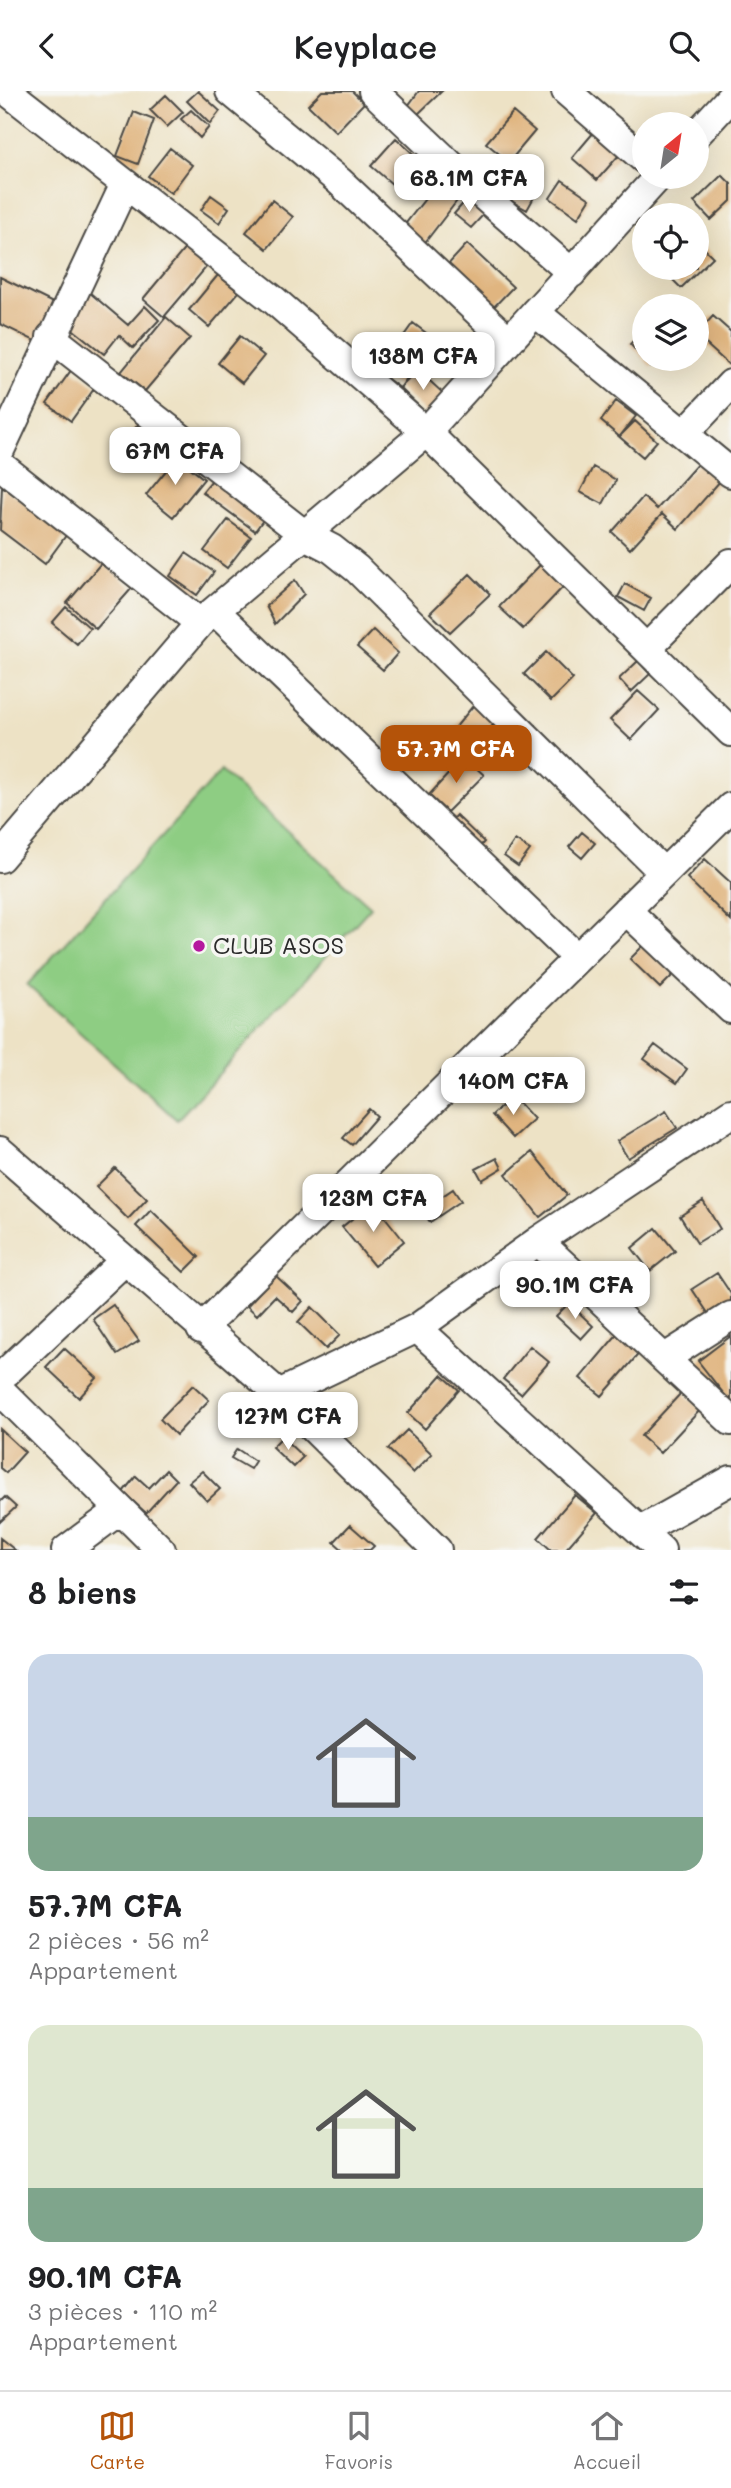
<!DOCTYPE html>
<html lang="fr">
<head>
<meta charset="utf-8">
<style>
	:root { --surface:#fff; --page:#f2f2f2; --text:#202124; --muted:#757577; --line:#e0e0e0; --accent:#b45309 }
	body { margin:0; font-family:Mali,sans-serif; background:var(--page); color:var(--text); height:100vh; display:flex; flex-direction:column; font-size:26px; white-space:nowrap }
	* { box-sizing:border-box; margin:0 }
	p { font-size:23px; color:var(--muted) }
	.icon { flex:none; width:38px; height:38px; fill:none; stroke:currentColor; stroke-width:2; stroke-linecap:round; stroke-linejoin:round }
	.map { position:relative; height:1459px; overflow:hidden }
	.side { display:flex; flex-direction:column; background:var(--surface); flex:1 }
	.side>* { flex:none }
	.needle { width:46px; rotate:30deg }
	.tools { position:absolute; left:632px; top:21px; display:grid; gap:14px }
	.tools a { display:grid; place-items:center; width:77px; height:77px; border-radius:50%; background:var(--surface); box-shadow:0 7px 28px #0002; font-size:35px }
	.price { position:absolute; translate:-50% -60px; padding:0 16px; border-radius:14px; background:#fff; color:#222; font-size:23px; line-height:46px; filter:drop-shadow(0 2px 4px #0008) }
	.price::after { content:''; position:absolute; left:50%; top:42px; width:21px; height:16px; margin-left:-10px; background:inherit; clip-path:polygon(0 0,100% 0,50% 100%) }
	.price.current { background:var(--accent); color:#fff }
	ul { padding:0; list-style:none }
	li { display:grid; align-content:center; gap:14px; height:371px; padding:0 28px }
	li span { display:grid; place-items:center; height:217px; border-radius:21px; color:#555 }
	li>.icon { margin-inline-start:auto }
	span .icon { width:126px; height:126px; fill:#fffc; stroke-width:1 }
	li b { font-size:30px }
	h2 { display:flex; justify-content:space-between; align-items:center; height:84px; padding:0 28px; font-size:30px }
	header { display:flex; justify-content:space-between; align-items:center; height:91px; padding:0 28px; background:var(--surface); font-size:32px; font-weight:600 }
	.tab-bar { display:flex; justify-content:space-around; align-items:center; height:98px; border-top:2px solid var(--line); background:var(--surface); font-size:19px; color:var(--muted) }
	.tab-bar a { display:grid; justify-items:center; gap:4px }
	.tab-bar .current { color:var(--accent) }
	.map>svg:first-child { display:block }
	.green { fill:#8ecd83; stroke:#5c7c57; stroke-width:2 }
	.building { fill:#e0b580 }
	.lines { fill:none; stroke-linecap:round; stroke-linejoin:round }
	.minor-casing { stroke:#484642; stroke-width:32 }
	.minor { stroke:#fff; stroke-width:28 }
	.poi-dot { fill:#b5179e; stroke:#f6f6f2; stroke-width:2.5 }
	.labels { text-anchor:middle; stroke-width:7; stroke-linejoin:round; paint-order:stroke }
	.poi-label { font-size:24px; fill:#2b2b2b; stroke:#f6f6f2; text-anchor:start }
</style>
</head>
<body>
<header><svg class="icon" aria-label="back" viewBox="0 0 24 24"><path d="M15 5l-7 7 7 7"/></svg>Keyplace<svg class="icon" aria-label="search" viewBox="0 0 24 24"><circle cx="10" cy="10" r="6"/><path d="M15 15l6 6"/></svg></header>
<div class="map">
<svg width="731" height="1459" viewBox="0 0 731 1459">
	<rect width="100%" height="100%" fill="#f6f6f2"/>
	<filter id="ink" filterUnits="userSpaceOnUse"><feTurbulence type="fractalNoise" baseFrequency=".0143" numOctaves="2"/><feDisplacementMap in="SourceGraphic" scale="14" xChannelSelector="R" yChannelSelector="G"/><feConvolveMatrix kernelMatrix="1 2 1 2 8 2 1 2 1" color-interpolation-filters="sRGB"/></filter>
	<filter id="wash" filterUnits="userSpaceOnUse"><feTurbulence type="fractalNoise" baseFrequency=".00686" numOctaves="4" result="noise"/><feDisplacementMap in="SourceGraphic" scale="28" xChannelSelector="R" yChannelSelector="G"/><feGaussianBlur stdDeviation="1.57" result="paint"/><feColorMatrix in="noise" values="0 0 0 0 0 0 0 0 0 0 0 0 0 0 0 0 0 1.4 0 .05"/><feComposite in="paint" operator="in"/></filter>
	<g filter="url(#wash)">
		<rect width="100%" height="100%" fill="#ede2c5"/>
		<path class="green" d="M221,680L371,816L177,1029L27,894Z"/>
		<g id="blocks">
			<path class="building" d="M198,0L220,20L210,33L187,10Z
				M322,0H352L364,12L336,41L308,14Z
				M419,0H442L417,24L408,15Z
				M166,4L183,21L167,36L150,19Z
				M191,19L209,36L200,47L181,28Z
				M134,21L154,29L138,73L117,65Z
				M513,21L535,40L509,71L486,52Z
				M594,41L620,63L597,89L572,67Z
				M396,47L423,72L399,99L371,75Z
				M170,57L192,74L171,102L148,85Z
				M722,84L731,93V110L711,129L694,111Z
				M443,85L463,102L423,154L403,136Z
				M518,88L538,99L527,119L507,108Z
				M562,89L590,108L578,127L550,107Z
				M211,104L229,117L219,132L201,119Z
				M467,108L484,123L471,137L454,123Z
				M272,109L293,126L267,158L246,141Z
				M696,149L713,166L681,197L661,177H696Z
				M467,153L513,196L489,221L444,178Z
				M187,155L209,173L164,226L143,208Z
				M218,184L239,201L209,236L189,219Z
				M0,186L59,215L41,253L0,233Z
				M89,201L128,234L145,215L159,229L133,257L119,244L104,263L70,236Z
				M713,225L731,241L730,275L696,244Z
				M166,226L190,247L145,300L121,281Z
				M413,232L434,248L400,297L378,281Z
				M644,239V268H659L651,276L630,253Z
				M240,245L264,265L242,292L218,272Z
				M72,278L96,295L71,330L47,313Z
				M418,279L445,304L428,324L400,297Z
				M616,310L636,325L620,345L635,330L657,350L643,366L601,330Z
				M142,329L154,339L139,358L126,348Z
				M177,366L204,388L173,426L146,404Z
				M700,370L721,389L678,438L662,423L630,458L612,441L643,406L657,418Z
				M593,376L616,389L603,413L580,401Z
				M212,389L263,429L255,440L202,401Z
				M2,395L67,443L45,473L0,439Z
				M228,429L251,446L227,477L204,460Z
				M186,462L214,481L197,504L170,485Z
				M102,471L132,497L96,538L67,512Z
				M542,472L565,494L523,538L499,516Z
				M470,483L490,503L450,541L430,522Z
				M295,489L304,503L275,533L266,515Z
				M625,493L651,507L644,520L618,506Z
				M66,516L90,537L77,553L52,532Z
				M373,539L398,562L383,579L357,556Z
				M546,561L573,588L551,610L524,583Z
				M638,570L650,583L631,601L619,588Z
				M638,600L659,619L631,649L610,629Z
				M477,610L498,628L467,666L446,648Z
				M464,666L484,684L447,721L429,704Z
				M456,724L484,751L477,759L448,733Z
				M582,741L595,752L582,767L569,756Z
				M515,749L530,759L518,775L504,765Z
				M705,768L731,792V830L687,787Z
				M644,854L674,883L660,897L630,868Z
				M655,954L687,978L677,992L644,968Z
				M513,1005L534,1028L513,1047L492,1024Z
				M369,1018L377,1025L352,1054L343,1047Z
				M666,1020L677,1037L628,1067L617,1050Z
				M532,1061L567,1104L540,1126L506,1083Z
				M497,1067L502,1077L482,1089L476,1078Z
				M115,1077L147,1108L128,1128L96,1096Z
				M453,1098L461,1110L430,1131L422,1119Z
				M703,1110L720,1138L697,1152L680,1125Z
				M373,1111L404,1150L374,1175L342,1136Z
				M151,1119L199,1166L184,1181L136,1135Z
				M656,1137L675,1160L650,1180L632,1157Z
				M717,1182L731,1203V1219L714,1231L692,1198Z
				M275,1184L303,1210L293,1221L275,1205L257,1224L247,1215Z
				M569,1212L593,1235L581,1248L556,1225Z
				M113,1214L139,1250L117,1264L93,1228Z
				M312,1216L340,1244L326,1258L298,1231Z
				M620,1240L642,1259L602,1305L580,1287Z
				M731,1245V1312L698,1270Z
				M530,1255L549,1271L521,1303L503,1288Z
				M64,1257L97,1287L79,1307L46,1276Z
				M442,1284L459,1299L425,1338L408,1322Z
				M193,1294L209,1309L176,1344L160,1328Z
				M682,1301L701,1318L660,1362L641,1345Z
				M0,1338L25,1361L6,1382L0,1377Z
				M407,1339L432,1363L413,1382L388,1358Z
				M282,1346L303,1366L293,1376L272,1356Z
				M237,1358L255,1370L250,1378L231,1367Z
				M166,1379L176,1389L146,1422L123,1401L136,1385L149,1397Z
				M202,1380L220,1398L207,1410L189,1391Z
				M575,1404L597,1422L565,1459H551L538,1447Z
				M5,1406L16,1416L0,1431V1411Z
				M350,1434L374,1455L370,1459H343L334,1451Z
				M0,1447L15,1459H0Z"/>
		</g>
	</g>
	<g filter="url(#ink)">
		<use href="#blocks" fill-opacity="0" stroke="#484642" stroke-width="2"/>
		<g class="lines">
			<g class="minor-casing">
				<path id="minor" d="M7,0L275,210L426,341L731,641
					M230,0L339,90L509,250
					M373,0L479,101L572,182
					M566,0L644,68
					M696,44L731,6
					M535,221L731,382
					M51,246L305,444L332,458L357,478L664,782
					M684,343L731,293
					M0,359L125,93
					M0,374L200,532
					M215,520L577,867
					M648,556L731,472
					M0,767L200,532L426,341L658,86
					M626,819L731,918
					M0,1060L279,1303L437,1459
					M538,1150L731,1330
					M417,1237L661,1459
					M201,1238L731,716
					M665,1267L731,1225
					M0,1287L125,1169
					M0,1299L161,1459
					M279,1303L417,1237L538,1150L731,1022
					M642,1439L731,1389
					M66,1459L120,1419"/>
			</g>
			<use href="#minor" class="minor"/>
		</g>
	</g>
	<circle class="poi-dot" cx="199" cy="855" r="7"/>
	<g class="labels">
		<g class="poi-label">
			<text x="213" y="863">CLUB ASOS</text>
		</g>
	</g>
</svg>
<div class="tools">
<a><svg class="needle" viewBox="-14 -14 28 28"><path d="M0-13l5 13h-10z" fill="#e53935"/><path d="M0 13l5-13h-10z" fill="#757577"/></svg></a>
<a><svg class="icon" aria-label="locate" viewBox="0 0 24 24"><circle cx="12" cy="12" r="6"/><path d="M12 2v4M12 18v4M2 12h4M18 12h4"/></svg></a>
<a><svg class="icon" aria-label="layers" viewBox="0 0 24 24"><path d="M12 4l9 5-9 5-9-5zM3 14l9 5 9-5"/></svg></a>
</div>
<b class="price" style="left:469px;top:123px">68.1M CFA</b>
<b class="price" style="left:423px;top:301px">138M CFA</b>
<b class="price" style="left:175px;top:396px">67M CFA</b>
<b class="price current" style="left:456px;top:694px">57.7M CFA</b>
<b class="price" style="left:513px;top:1026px">140M CFA</b>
<b class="price" style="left:373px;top:1143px">123M CFA</b>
<b class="price" style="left:575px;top:1230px">90.1M CFA</b>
<b class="price" style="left:288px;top:1361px">127M CFA</b>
</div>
<section class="side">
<h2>8 biens<svg class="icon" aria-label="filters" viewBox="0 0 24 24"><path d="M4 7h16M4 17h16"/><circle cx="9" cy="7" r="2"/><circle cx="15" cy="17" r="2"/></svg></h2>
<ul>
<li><span style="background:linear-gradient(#c9d6e8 75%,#7fa58c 0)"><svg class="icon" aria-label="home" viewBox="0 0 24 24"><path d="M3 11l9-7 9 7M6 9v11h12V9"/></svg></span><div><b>57.7M CFA</b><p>2 pièces · 56 m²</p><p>Appartement</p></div></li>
<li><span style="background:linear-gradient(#dfe7d0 75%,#7fa58c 0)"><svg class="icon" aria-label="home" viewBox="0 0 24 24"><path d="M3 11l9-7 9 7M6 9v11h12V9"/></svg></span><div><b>90.1M CFA</b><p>3 pièces · 110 m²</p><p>Appartement</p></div></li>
</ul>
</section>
<nav class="tab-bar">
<a class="current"><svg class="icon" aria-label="map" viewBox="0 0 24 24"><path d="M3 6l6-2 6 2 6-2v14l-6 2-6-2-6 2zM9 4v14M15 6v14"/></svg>Carte</a>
<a><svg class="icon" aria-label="saved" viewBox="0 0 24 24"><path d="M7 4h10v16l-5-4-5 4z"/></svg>Favoris</a>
<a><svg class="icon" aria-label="home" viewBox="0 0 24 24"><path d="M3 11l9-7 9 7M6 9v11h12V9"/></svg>Accueil</a>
</nav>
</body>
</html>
